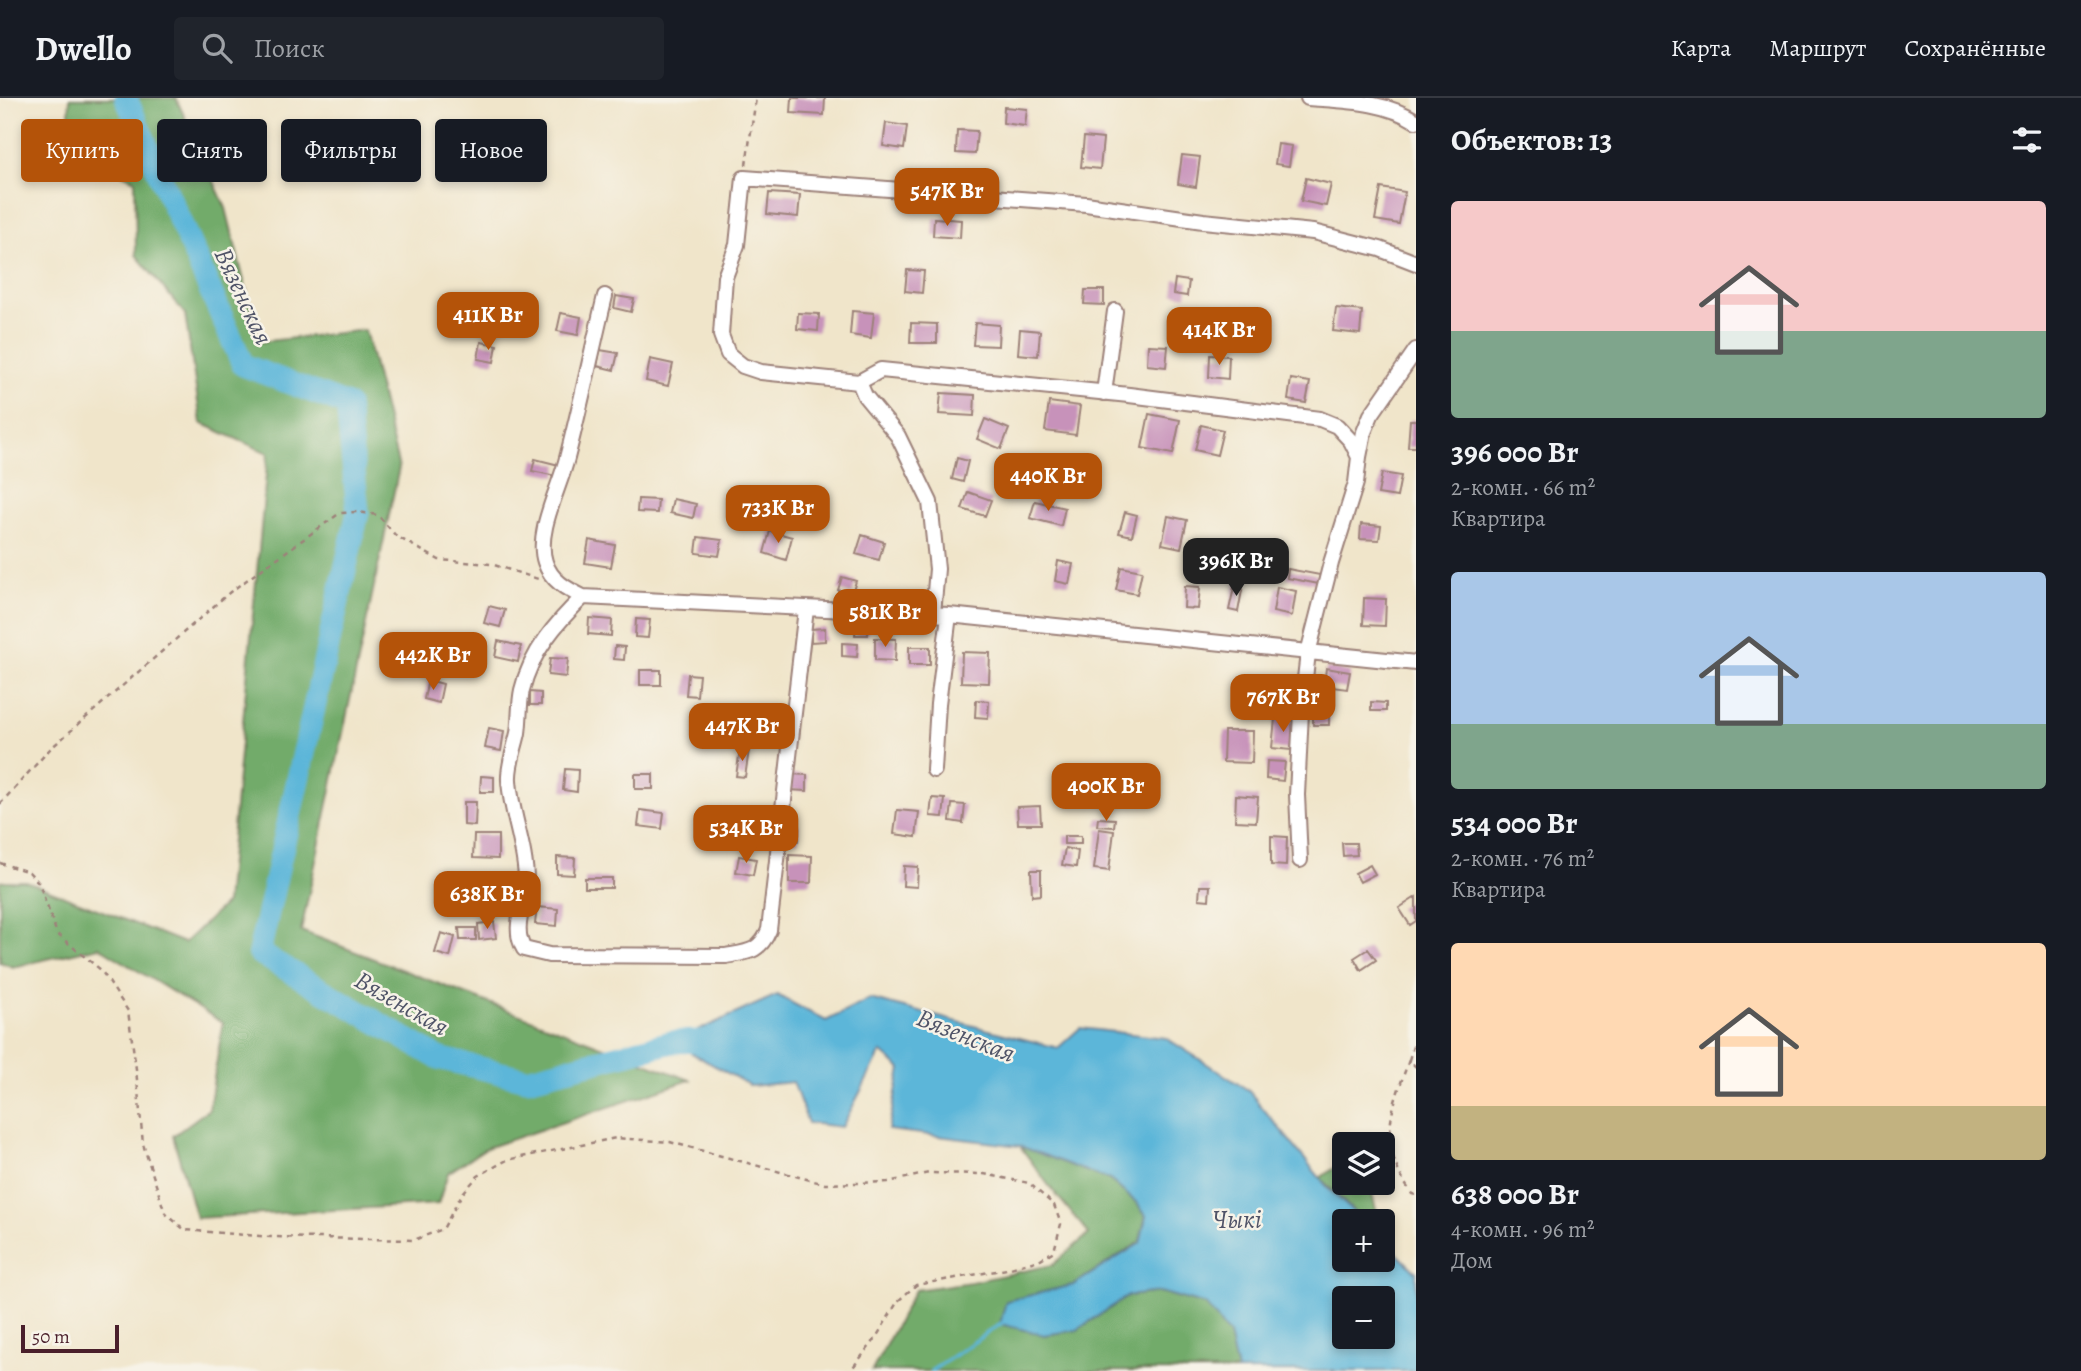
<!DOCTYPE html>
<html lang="ru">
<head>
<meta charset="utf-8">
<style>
	:root { --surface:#171b24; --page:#20242c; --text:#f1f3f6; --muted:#9ea1a6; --line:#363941; --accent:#b45309 }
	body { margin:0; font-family:Alegreya,serif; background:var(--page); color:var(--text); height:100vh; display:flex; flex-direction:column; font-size:26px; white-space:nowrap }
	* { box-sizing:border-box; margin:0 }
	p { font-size:23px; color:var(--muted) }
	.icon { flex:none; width:38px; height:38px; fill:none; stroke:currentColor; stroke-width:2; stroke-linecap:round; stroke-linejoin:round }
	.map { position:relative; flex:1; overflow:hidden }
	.drawer { display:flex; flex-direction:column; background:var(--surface); width:665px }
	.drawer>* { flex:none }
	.top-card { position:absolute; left:21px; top:21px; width:665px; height:63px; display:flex; gap:14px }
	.fabs { position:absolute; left:1332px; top:1034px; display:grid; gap:14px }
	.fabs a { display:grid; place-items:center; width:63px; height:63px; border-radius:7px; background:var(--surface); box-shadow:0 4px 10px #0003; font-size:35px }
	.scale { position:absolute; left:21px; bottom:18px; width:98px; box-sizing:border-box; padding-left:7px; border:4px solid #4a1f2b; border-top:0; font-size:19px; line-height:24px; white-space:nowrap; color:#4a1f2b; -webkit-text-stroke:5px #f7f3e8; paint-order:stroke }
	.price { position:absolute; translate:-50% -60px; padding:0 16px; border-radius:14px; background:var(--accent); color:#fff; font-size:23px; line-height:46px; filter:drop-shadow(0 2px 4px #0008) }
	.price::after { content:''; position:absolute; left:50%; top:42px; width:21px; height:16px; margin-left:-10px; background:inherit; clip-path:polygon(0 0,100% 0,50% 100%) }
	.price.current { background:#222; color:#fff }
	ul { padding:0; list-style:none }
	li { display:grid; align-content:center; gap:14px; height:371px; padding:0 35px }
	li span { display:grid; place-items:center; height:217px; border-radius:7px; color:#555 }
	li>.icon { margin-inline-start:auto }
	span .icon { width:126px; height:126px; fill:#fffc; stroke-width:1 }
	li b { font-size:30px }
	h2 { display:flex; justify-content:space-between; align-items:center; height:84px; padding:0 35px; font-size:30px }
	.chip { padding:0 24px; border-radius:7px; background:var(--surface); box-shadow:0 4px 10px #0003; font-size:24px; line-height:63px }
	.chip.current { background:var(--accent); color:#fff }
	header { display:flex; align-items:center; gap:42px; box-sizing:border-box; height:98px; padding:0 35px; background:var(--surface); border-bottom:2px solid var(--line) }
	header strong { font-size:33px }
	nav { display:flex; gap:38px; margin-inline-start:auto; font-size:24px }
	.search { width:490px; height:63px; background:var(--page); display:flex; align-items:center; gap:18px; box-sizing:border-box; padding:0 24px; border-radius:7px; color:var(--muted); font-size:26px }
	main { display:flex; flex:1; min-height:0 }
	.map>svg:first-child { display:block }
	.forest { fill:#72ab6a; stroke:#5e654a; stroke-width:2 }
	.water { fill:#5bb6d9; stroke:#526a82; stroke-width:2; fill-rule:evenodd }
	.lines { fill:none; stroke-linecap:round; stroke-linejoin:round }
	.stream { stroke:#5bb6d9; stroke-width:3.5 }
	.river { stroke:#5bb6d9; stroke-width:23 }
	.building { fill:#c792ba }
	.minor-casing { stroke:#9d827a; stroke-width:18 }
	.path { stroke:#9d827a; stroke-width:2.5; stroke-dasharray:5 5; stroke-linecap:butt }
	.minor { stroke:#fff; stroke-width:14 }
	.labels { text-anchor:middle; stroke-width:5; stroke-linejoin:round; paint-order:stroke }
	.water-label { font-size:26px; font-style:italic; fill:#505468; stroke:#f7f3e8 }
</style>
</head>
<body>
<header>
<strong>Dwello</strong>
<div class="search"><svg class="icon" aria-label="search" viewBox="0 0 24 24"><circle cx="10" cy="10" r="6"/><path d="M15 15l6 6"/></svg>Поиск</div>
<nav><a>Карта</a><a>Маршрут</a><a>Сохранённые</a></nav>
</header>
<main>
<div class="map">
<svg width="1416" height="1273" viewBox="0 0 1416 1273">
	<rect width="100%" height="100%" fill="#f7f3e8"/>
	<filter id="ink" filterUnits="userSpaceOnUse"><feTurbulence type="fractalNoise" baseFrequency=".0143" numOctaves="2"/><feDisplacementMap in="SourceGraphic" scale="14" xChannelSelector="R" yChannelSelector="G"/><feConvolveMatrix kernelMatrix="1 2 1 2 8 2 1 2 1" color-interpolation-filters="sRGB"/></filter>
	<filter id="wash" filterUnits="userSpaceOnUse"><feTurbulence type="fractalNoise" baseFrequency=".00686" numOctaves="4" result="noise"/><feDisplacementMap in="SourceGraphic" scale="28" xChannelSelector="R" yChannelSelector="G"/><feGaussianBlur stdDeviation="1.57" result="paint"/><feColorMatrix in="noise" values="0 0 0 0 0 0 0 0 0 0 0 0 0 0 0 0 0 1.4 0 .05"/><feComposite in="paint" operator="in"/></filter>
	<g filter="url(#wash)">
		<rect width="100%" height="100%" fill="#f0e5ca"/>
		<path class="forest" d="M70,0H176L226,110L259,244L365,232L399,370L301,833L690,982L486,1050L448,1075L438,1106L196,1120L173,1038L209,1011L223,925L99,849L13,869L0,864V783H26L184,845L226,805L268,355L201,325L185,216L136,157L135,82L67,49Z
			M1020,1048L1110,1082L1137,1105L1146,1118L1140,1144L1073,1187L1007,1203L1044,1237L1077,1232L1128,1198L1159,1194L1206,1207L1229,1237L1237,1273H872L915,1192L971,1184L1052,1167L1089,1136L1049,1088Z
			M1339,1067L1344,1068V1085H1369L1379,1123H1363L1320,1080Z"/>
		<path class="water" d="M777,897L826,923L870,901L1058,950L1080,930L1166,940L1248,992L1329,1091L1363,1123L1344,1124V1162H1382L1383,1142L1416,1174V1273H1237L1229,1237L1206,1207L1160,1194L1128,1198L1077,1232L1044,1237L1000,1226L1006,1203L1073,1187L1140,1145L1146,1118L1137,1105L1110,1082L1020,1048L888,1032L901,971L881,954L842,1029L808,1025L793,984L751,988L672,944ZM1344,1200H1382V1239H1344Z"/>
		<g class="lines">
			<path class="stream" d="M931,1273L1002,1225"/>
			<path class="river" d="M126,0L243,267L347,307L358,414L259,855L438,960L527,981L672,944L703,943"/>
		</g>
		<g id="blocks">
			<path class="building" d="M792,0H825L824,17L791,15Z
				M1004,9L1027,11L1025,28L1003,25Z
				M886,25L907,28L904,51L883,48Z
				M957,32L977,33L975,56L956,55Z
				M1084,39L1103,41L1100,71L1081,69Z
				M1278,46L1292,48L1289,68L1275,66Z
				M1182,57L1200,59L1196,89L1178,86Z
				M1306,80L1331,86L1326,108L1301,103Z
				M1381,90L1405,94L1399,126L1375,122Z
				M769,95L800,97L798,119L767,116Z
				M934,120L961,122L960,140L933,138Z
				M907,172L924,173L922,195L905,193Z
				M1175,181L1189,183L1187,198L1173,196Z
				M1085,192H1104V207L1084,206Z
				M616,198L634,201L631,214L614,210Z
				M1336,210L1362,213L1360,236L1333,233Z
				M852,213L874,215L871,240L850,237Z
				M561,215L581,219L578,237L557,233Z
				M798,215L819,216L818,233L797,231Z
				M911,225L937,226V245H910Z
				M975,225L999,227L998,248L973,247Z
				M1020,231L1040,233L1038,258L1018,256Z
				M481,244L497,247L494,264L478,261Z
				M1148,247L1168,248L1166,269L1147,267Z
				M600,252L618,255L614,272L597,268Z
				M1210,257L1229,258L1228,281L1209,279Z
				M650,261L673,266L668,288L646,283Z
				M1291,281L1310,284L1306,305L1288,302Z
				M941,295L975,297L974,318L939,316Z
				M1049,304L1080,308L1076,337L1045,333Z
				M1149,316L1180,322L1173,356L1142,350Z
				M985,321L1009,331L1001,351L977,341Z
				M1410,322H1416V349H1408Z
				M1201,327L1223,332L1217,357L1195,352Z
				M957,360L968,363L963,384L952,381Z
				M535,361L559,367L556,378L532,373Z
				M1060,367L1076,370L1075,382L1058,379Z
				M1382,375L1401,378L1397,399L1378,396Z
				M968,394L991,402L985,418L962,411Z
				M638,401L658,402L657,415L637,414Z
				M673,401L696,406L693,420L670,415Z
				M1035,403L1065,410L1061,428L1030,420Z
				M1125,414L1137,417L1132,438L1119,435Z
				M1168,418L1187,422L1181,450L1162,446Z
				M1361,426L1381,428L1379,442L1360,441Z
				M770,433L792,439L786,462L764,455Z
				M862,437L884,444L879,462L856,456Z
				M698,439L722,442L719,458L696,455Z
				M589,442L615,447L611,469L585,465Z
				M1235,458L1249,461L1247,470L1233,466Z
				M1058,463L1073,466L1069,486L1055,483Z
				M1121,469L1142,473L1137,496L1116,492Z
				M1288,471L1320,477L1319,486L1287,480Z
				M842,479L856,483L852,496L838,492Z
				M1235,485L1243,487L1238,514L1229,512Z
				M1185,488L1200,489L1198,511L1184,510Z
				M1277,489L1296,493L1292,518L1273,514Z
				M1364,500L1386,501L1385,528L1363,527Z
				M489,508L505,512L500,529L484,525Z
				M589,520L612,522L611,538L588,536Z
				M636,521L650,522L648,540L635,539Z
				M856,526H869L868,537H855Z
				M825,530V543L811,544V531Z
				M875,540L896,541L895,563L875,562Z
				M498,543L521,548L518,564L495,559Z
				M842,545L858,546L857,559L842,558Z
				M615,548L625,549L624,562L614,561Z
				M909,549H930V567H909Z
				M962,554L990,555L989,585L961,584Z
				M550,560L568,561L566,579L548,577Z
				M1326,570L1350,574L1347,591L1324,588Z
				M640,572H661V587H640Z
				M688,576L699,577L697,598L686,597Z
				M428,582L443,586L439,605L424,601Z
				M530,594L541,595V607H530Z
				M976,602L989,603L988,620L975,619Z
				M1313,604L1329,605V627H1313Z
				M1371,604L1386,605V613H1371Z
				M714,616H731V632H714Z
				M1275,621L1294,623L1291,652L1272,650Z
				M489,630L504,633L501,653L485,650Z
				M1224,633H1253L1252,665L1223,664Z
				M740,651L749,652L745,679L736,678Z
				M1267,663L1285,664L1283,683L1266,681Z
				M565,671L578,672L577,694L563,692Z
				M635,676H653V691H635Z
				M789,676L807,677V693L788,692Z
				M1102,676L1117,678L1116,700L1100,699Z
				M481,678L494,679V694H480Z
				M1236,697L1258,699L1256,724L1235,723Z
				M932,700L945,701L943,719L930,718Z
				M464,704H476L475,728L464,727Z
				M952,706L965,707L963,725L950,723Z
				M1040,708L1041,726H1018L1017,709Z
				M640,712L664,715L662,731L638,728Z
				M897,712L919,714L916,739L894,736Z
				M1098,720L1115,721L1114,729L1097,728Z
				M788,726H799L798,743L788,742Z
				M1099,731L1114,733L1109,773L1094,771Z
				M474,737H498V761L473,760Z
				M1064,738H1081V746H1064Z
				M1271,738L1287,739L1286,768L1271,767Z
				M1342,745H1356L1357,757L1343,758Z
				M1065,750L1078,753L1076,769L1062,767Z
				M789,757L812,758L811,785H789Z
				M739,758L756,761L753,777L736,774Z
				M557,759L575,760L574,777L557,776Z
				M1370,767L1375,776L1360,784L1355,775Z
				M904,768L918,769L917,789L903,788Z
				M1031,772H1041V797L1032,798Z
				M585,780H612V790H585Z
				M1200,788H1210L1209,802L1199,801Z
				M502,796H512L513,810H502Z
				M1416,799V823L1410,827L1399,810Z
				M537,809L558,811L557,828L535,826Z
				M494,824L496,840L479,842L478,826Z
				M459,830H476V842H460Z
				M441,835L455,839L450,859L435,855Z
				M1368,851L1376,862L1361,872L1354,860Z"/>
		</g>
	</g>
	<g filter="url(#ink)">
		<use href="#blocks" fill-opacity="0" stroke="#9d827a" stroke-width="2"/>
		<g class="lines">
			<g class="minor-casing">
				<path id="minor" d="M1308,0C1346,3 1384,3 1416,23
					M605,198C592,252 581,306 567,360C560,389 535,435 545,464C551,483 567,491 583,499L949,517L1416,565
					M859,284L865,298L898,338L930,404L937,471L933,516
					M1104,295L1115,213
					M1359,359L1364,334L1371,317L1416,252
					M583,499C556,525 531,554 522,592C519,605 520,621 518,635C515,649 508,668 509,682C511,716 526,749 526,783C526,805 511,830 524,851L549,857L726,858C748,854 760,854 769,832L806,511
					M934,672L938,606L949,517
					M1300,762L1297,697L1301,614L1308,555L1331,465L1356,385L1359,359L1351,343L1337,328L1320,321L1129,297L881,272L859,284L761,274L743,268L728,256L721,237L725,179L737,147L744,80L1086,106L1203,123L1313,134L1380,151L1416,165"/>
			</g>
			<path class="path" d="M746,67L756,0
				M0,706L50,651L230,494L340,415L358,414L378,417L396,438L439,462L491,466L538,481
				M0,765L29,774L39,785L57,836L101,872L128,913L136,971L143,1046L165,1115L185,1132L271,1139L414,1142L443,1131L462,1096L478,1078L507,1062L616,1040L670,1044L825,1086L888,1084L929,1075L984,1076L1029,1085L1054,1107L1061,1126L1054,1153L1039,1162L1007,1171L916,1187L898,1203L874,1243L850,1273
				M1416,938L1409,962L1416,969
				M1409,962C1390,1015 1377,1047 1412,1096L1416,1097"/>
			<use href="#minor" class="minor"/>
		</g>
	</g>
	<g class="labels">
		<g class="water-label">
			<text transform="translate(244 198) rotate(65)" y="9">Вязенская</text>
			<text transform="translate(402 905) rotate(30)" y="9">Вязенская</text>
			<text transform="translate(966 937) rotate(22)" y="9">Вязенская</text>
			<text x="1237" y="1130">Чыкі</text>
		</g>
	</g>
</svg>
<div class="fabs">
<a><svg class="icon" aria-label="layers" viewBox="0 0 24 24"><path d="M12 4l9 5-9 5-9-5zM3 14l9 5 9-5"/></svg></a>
<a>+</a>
<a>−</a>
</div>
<div class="scale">50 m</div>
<b class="price" style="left:947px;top:130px">547K Br</b>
<b class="price" style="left:488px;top:254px">411K Br</b>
<b class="price" style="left:1219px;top:269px">414K Br</b>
<b class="price" style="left:1048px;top:415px">440K Br</b>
<b class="price" style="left:778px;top:447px">733K Br</b>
<b class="price current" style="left:1236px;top:500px">396K Br</b>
<b class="price" style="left:885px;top:551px">581K Br</b>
<b class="price" style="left:433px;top:594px">442K Br</b>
<b class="price" style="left:1283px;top:636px">767K Br</b>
<b class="price" style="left:742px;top:665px">447K Br</b>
<b class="price" style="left:1106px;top:725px">400K Br</b>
<b class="price" style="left:746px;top:767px">534K Br</b>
<b class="price" style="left:487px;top:833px">638K Br</b>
<div class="top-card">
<a class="chip current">Купить</a>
<a class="chip">Снять</a>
<a class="chip">Фильтры</a>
<a class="chip">Новое</a>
</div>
</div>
<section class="drawer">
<h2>Объектов: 13<svg class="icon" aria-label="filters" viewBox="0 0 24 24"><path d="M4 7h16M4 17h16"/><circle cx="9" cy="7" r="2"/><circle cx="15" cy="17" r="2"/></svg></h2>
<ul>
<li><span style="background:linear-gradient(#f6c9c9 60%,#7fa58c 0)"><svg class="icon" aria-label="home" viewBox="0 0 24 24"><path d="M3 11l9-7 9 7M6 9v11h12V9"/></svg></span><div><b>396 000 Br</b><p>2-комн. · 66 m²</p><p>Квартира</p></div></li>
<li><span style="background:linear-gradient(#a9c7e8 70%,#7fa58c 0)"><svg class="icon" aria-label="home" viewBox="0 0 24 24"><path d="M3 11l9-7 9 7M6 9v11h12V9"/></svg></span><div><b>534 000 Br</b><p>2-комн. · 76 m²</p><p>Квартира</p></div></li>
<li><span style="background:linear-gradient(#ffd9b3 75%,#c2b280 0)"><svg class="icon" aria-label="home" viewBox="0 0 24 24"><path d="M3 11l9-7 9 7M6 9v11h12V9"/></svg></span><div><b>638 000 Br</b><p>4-комн. · 96 m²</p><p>Дом</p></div></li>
</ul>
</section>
</main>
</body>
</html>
